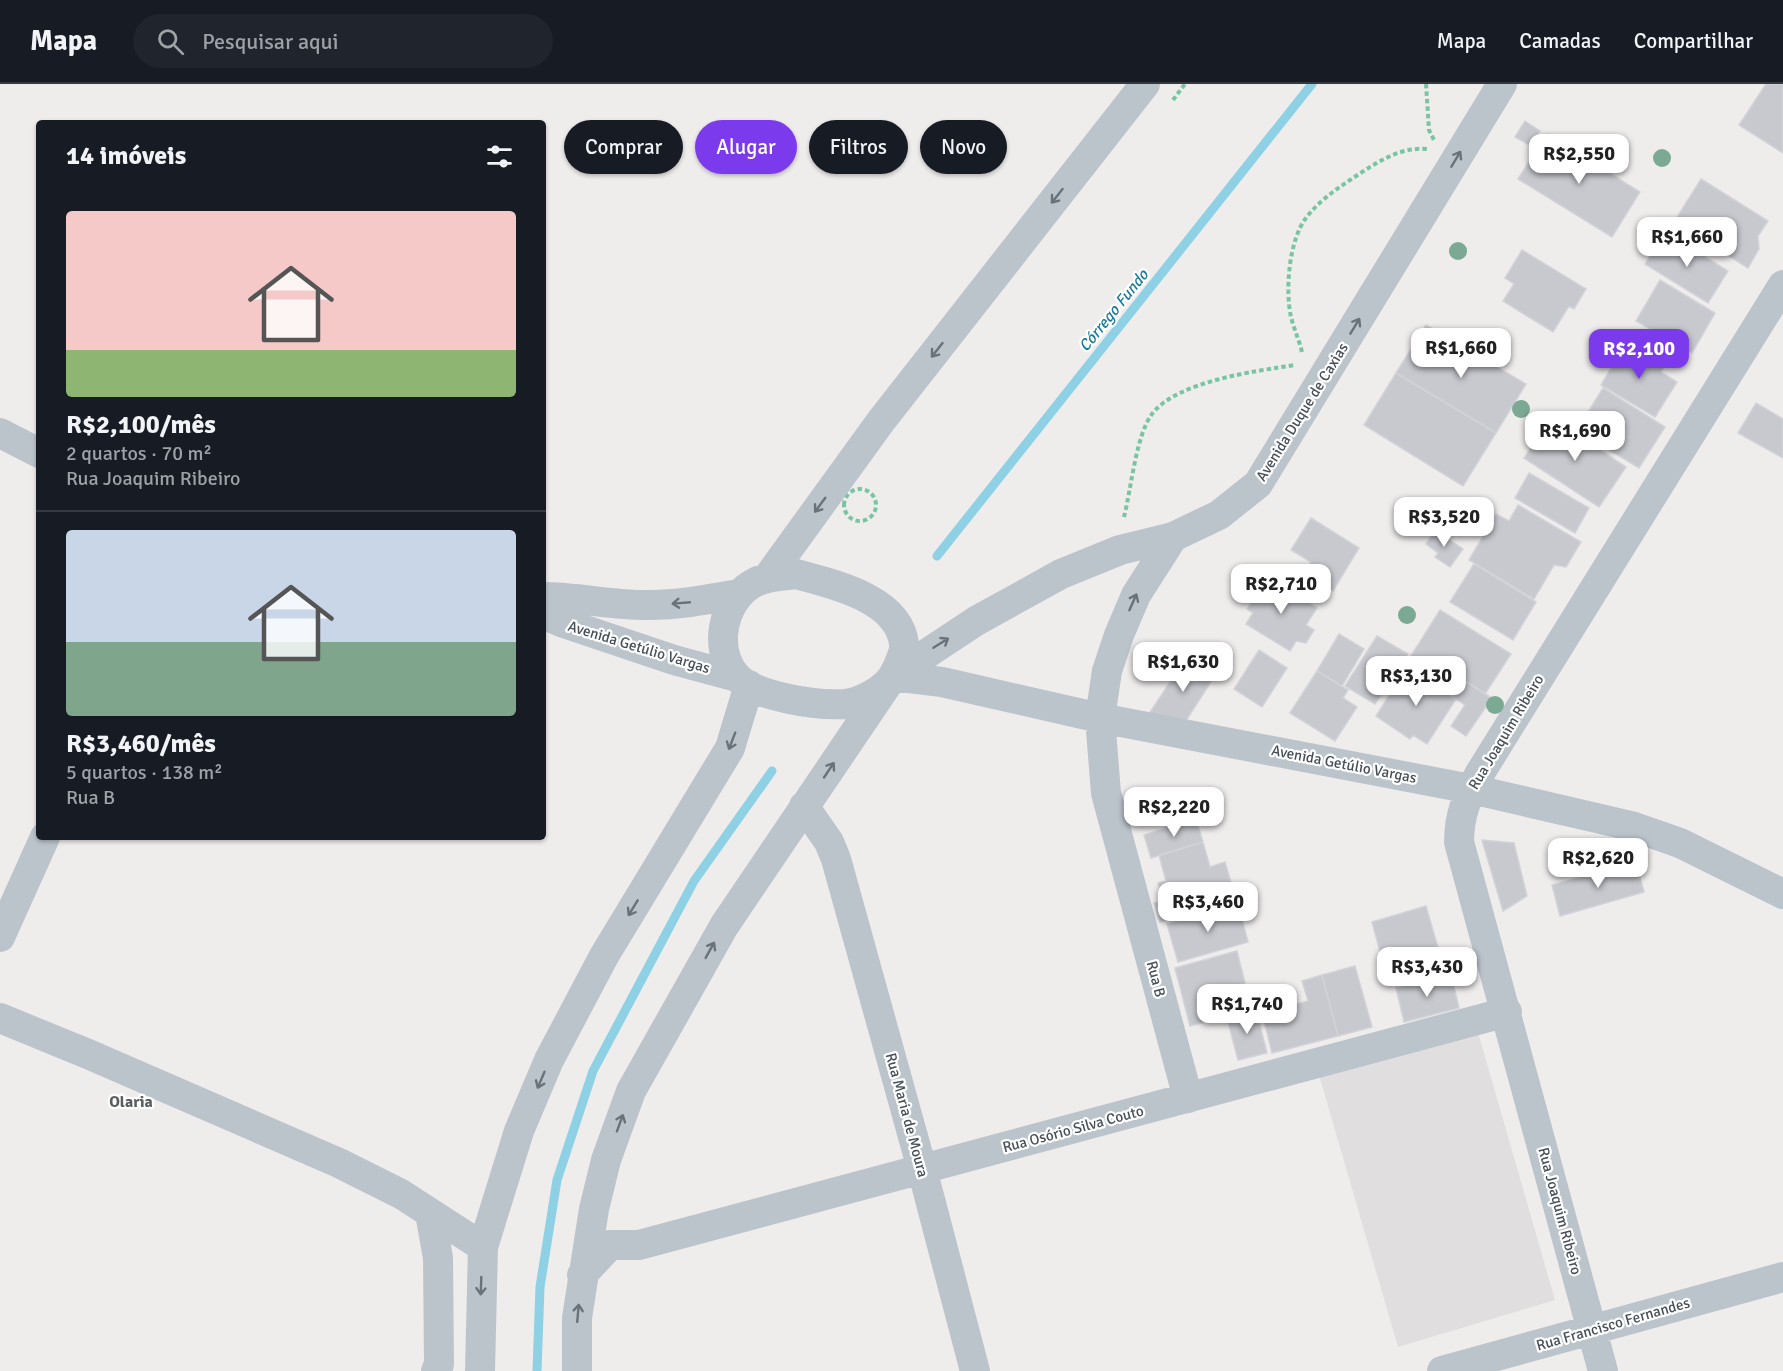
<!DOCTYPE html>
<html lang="pt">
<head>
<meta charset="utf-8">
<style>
	:root { --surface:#171b24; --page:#20242c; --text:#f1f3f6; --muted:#9ea1a6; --line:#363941; --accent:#7c3aed }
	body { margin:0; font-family:Signika,sans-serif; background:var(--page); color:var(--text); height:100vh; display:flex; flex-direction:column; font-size:22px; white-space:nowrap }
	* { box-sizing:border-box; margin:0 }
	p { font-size:20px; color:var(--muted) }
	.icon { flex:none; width:33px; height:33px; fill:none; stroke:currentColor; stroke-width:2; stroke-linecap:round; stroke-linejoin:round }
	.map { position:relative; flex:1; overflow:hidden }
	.drawer { position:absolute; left:36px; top:36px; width:510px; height:720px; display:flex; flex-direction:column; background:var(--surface); border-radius:6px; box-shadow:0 2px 4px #0004 }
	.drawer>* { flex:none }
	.top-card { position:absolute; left:564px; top:36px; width:570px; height:54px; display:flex; gap:12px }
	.price { position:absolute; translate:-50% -51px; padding:0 14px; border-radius:12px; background:#fff; color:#222; font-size:20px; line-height:39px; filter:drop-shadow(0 2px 3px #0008) }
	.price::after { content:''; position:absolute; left:50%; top:36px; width:18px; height:14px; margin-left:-9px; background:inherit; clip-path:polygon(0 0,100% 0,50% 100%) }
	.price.current { background:var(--accent); color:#fff }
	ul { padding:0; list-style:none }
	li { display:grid; align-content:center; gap:12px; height:318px; padding:0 30px }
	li+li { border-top:2px solid var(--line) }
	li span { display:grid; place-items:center; height:186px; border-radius:6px; color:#555 }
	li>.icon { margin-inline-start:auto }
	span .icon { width:108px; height:108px; fill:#fffc; stroke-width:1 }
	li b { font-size:26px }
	h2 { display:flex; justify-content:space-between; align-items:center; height:72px; padding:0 30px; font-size:26px }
	.chip { padding:0 21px; border-radius:27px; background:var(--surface); box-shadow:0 2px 4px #0004; font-size:21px; line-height:54px }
	.chip.current { background:var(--accent); color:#fff }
	header { display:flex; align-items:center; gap:36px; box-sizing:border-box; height:84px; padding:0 30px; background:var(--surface); border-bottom:2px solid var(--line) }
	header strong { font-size:28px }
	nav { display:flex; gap:33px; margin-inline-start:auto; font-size:21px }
	.search { width:420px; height:54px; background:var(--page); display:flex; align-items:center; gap:15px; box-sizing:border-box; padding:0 21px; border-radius:33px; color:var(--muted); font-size:22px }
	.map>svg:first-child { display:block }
	.education { fill:#e0dede }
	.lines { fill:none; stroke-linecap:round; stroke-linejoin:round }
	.stream { stroke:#8ed0e4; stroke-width:9 }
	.building { fill:#c7c9cf; stroke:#d1d3d8; stroke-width:1.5 }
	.path { stroke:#79c5a1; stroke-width:4; stroke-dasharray:4.5 3; stroke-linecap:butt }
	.minor { stroke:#bcc4cb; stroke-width:30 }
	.tree { fill:#7ca993 }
	.oneway { stroke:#69727a }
	.labels { text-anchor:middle; stroke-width:4.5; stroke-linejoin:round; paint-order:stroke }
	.street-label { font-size:15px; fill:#464f58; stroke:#fff }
	.water-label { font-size:16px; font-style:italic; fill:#187c9a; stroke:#fff }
	.neighbourhood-label { font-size:16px; font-weight:bold; fill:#5a5d61; stroke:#fff }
</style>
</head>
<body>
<header>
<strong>Mapa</strong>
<div class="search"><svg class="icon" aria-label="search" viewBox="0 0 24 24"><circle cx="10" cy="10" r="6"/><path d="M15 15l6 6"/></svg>Pesquisar aqui</div>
<nav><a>Mapa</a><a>Camadas</a><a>Compartilhar</a></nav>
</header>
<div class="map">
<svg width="1783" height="1287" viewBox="0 0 1783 1287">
	<rect width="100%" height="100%" fill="#efecec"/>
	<path class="education" d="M1477,945L1555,1216L1398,1263L1319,991Z"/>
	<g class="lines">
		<path class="stream" d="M937,472L1312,0
			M537,1287L540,1203L557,1096L593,987L694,797L772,687"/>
	</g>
	<path class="building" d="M1766,0H1783V69L1739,41Z
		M1525,37L1540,47L1531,62L1515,53Z
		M1547,50L1640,108L1612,153L1518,95Z
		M1701,95L1768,137L1758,152L1759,165L1748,184L1674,138Z
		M1665,148L1728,187L1708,219L1645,180Z
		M1522,166L1586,205L1574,225L1569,222L1553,248L1503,217L1514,200L1505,194Z
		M1660,196L1715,229L1692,269L1636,237Z
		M1426,241L1526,300L1496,349L1396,289Z
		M1626,258L1665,281L1661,288L1677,298L1655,333L1601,301Z
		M1396,289L1496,349L1463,402L1364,341Z
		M1603,304L1665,343L1639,384L1577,346Z
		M1756,319L1783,335V374L1738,349Z
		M1551,334L1626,383L1599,423L1524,374Z
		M1529,389L1589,424L1575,449L1515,414Z
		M1518,421L1581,458L1566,483L1554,481L1534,515L1469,476L1496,430L1509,437Z
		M1311,434L1359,464L1333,507L1304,489L1311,478L1291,466Z
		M1435,446L1463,465L1450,483L1435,473L1438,469L1426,460Z
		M1474,480L1536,518L1513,556L1450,518Z
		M1267,493L1317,524L1306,541L1314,546L1306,559L1296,557L1290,567L1246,540L1253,529L1247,525Z
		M1440,526L1511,570L1485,610L1437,579L1431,589L1409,575Z
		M1339,550L1364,565L1342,602L1317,587Z
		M1377,552L1408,570L1375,620L1345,602Z
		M1259,566L1287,584L1262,623L1234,605Z
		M1188,571L1216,590L1182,643L1148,631Z
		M1407,583L1456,615L1427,660L1413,651L1410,655L1376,632Z
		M1317,587L1348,606L1343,614L1357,623L1335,657L1290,629Z
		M1464,596L1492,614L1466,652L1451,642L1465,621L1453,613Z
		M1196,735L1203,758L1151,774L1144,751Z
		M1482,756L1514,759L1527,812L1503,827Z
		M1203,758L1210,783L1225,778L1236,816L1160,838L1154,819L1163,817L1158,799L1166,797L1159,771Z
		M1636,778L1644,808L1560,832L1552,801Z
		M1238,820L1248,858L1178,878L1167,840Z
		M1426,822L1439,867L1402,878L1399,870L1382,875L1372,838Z
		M1237,867L1245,899L1219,906L1226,932L1190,942L1175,884Z
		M1355,882L1372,943L1338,952L1322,891Z
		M1451,890L1459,924L1404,938L1396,904Z
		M1322,891L1338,952L1272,969L1263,932L1277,929L1276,925L1308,917L1302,897Z
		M1256,926L1267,969L1238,976L1227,934Z"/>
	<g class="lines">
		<path class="path" d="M1426,0L1429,46L1434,56
			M1173,16L1185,0
			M1302,268C1299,256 1294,245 1291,233C1285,206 1289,156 1306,134C1320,115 1340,103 1359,90C1381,76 1401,63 1427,65
			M844 421a16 16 0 1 1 32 0a16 16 0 1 1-32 0Z
			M1124,433C1131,406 1136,351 1152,330C1177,297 1256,287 1295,281"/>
		<path class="minor" d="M0,349L39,369
			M796,490C832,500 899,514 904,560C905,567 898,583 894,590C886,605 862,618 845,620C818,622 755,613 736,592C713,565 722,518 752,500C766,492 780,492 796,490Z
			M768,493L881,337L1145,0
			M543,513C579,513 615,522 650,521C680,521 710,515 739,510
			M543,530L561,538L674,576L737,593
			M893,592L942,598L1100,634L1471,705L1631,742L1680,759L1783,810
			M804,722L829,758L836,775L922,1085L975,1287
			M0,853L45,753
			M0,934L88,970L339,1079L401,1110L483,1163
			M1188,1014L1106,709L1100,634L1107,587L1119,551L1136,511L1173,453L1219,431L1258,400L1502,0
			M430,1129L438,1174L439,1280L436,1287
			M582,1191L610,1161H639L1507,928
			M480,1287L483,1163L519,1047L549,976L604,872L730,664L749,601
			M577,1287V1234L594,1125L606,1076L631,1007L724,842L893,592L976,537L1061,490L1120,466L1173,453
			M1442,1287L1783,1193
			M1603,1287L1459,758C1459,731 1467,712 1480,689L1783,201"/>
	</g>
	<g class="tree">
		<circle cx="1662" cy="74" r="9"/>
		<circle cx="1458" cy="167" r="9"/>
		<circle cx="1521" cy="325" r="9"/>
		<circle cx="1407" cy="531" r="9"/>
		<circle cx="1495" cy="621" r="9"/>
	</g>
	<defs><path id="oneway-shaft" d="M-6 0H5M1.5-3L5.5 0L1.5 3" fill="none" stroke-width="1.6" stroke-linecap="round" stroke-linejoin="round" transform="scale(1.5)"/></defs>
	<g class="oneway">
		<use href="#oneway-shaft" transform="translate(1456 75) rotate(-59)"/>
		<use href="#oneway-shaft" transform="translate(1057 112) rotate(128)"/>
		<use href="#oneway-shaft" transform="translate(1355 242) rotate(-59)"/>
		<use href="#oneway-shaft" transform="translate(937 266) rotate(128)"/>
		<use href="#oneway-shaft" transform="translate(820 421) rotate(126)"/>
		<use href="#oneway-shaft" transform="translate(1133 518) rotate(-66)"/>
		<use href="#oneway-shaft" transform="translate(681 519) rotate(175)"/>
		<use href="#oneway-shaft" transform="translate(941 559) rotate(-32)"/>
		<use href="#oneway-shaft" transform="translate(732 657) rotate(111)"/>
		<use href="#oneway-shaft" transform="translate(829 686) rotate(-56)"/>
		<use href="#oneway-shaft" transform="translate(633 824) rotate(121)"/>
		<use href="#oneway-shaft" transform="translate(710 866) rotate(-61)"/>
		<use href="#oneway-shaft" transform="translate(541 996) rotate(113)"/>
		<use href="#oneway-shaft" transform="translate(620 1039) rotate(-70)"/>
		<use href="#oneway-shaft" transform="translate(481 1202) rotate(92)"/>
		<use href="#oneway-shaft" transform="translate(578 1229) rotate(-85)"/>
	</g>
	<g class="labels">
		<g class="street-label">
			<text transform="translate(1302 328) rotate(-58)" y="5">Avenida Duque de Caxias</text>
			<text transform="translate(639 563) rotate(17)" y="5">Avenida Getúlio Vargas</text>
			<text transform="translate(1506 648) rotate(-59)" y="5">Rua Joaquim Ribeiro</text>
			<text transform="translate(1344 680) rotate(11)" y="5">Avenida Getúlio Vargas</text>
			<text transform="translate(1156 895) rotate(75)" y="5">Rua B</text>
			<text transform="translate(907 1031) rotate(75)" y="5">Rua Maria de Moura</text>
			<text transform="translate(1073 1045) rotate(-15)" y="5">Rua Osório Silva Couto</text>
			<text transform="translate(1560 1127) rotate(75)" y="5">Rua Joaquim Ribeiro</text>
			<text transform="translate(1613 1240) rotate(-16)" y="5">Rua Francisco Fernandes</text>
		</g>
		<g class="water-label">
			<text transform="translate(1113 226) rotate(-51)" y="6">Córrego Fundo</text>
		</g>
		<g class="neighbourhood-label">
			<text x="131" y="1023">Olaria</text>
		</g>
	</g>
</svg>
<b class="price" style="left:1579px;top:101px">R$2,550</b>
<b class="price" style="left:1687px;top:184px">R$1,660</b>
<b class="price" style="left:1461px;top:295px">R$1,660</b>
<b class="price current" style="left:1639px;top:296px">R$2,100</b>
<b class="price" style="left:1575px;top:378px">R$1,690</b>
<b class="price" style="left:1444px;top:464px">R$3,520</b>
<b class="price" style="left:1281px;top:531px">R$2,710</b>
<b class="price" style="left:1183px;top:609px">R$1,630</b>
<b class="price" style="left:1416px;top:623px">R$3,130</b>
<b class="price" style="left:1174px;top:754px">R$2,220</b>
<b class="price" style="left:1598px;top:805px">R$2,620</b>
<b class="price" style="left:1208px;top:849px">R$3,460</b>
<b class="price" style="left:1427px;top:914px">R$3,430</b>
<b class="price" style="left:1247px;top:951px">R$1,740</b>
<div class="top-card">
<a class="chip">Comprar</a>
<a class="chip current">Alugar</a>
<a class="chip">Filtros</a>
<a class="chip">Novo</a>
</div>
<section class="drawer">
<h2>14 imóveis<svg class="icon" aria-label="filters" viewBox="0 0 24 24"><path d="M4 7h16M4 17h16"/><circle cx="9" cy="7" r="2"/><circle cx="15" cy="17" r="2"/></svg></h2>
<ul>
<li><span style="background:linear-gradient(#f6c9c9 75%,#8fb573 0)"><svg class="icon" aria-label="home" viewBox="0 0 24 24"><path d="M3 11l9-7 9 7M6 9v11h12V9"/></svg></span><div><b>R$2,100/mês</b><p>2 quartos · 70 m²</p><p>Rua Joaquim Ribeiro</p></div></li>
<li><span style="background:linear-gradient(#c9d6e8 60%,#7fa58c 0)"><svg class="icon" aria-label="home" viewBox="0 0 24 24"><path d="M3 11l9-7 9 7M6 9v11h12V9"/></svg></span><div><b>R$3,460/mês</b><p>5 quartos · 138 m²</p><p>Rua B</p></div></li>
</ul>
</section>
</div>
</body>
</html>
